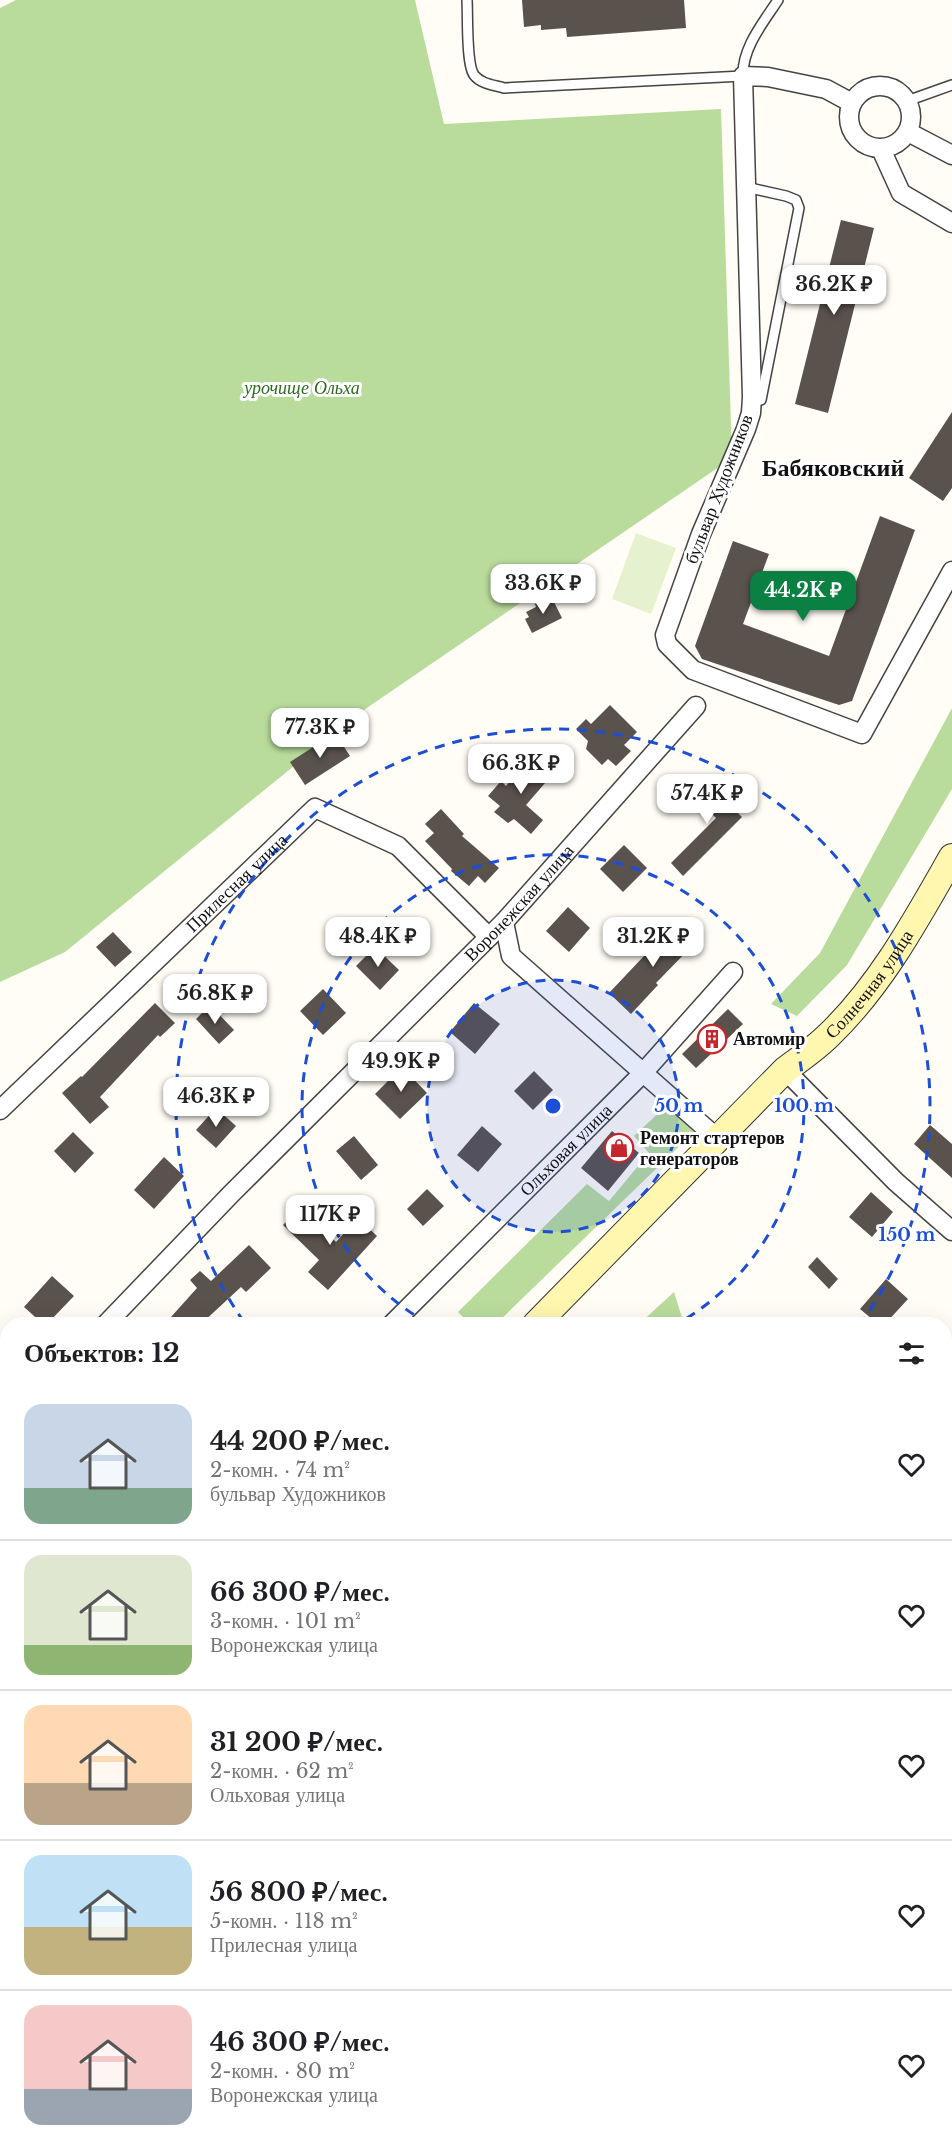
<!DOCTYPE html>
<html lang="ru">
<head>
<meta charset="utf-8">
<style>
	:root { --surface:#fff; --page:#f6f6f6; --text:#202124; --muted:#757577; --line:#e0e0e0; --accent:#0b8043 }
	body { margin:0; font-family:"Libre Baskerville",serif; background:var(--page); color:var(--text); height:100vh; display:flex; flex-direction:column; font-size:22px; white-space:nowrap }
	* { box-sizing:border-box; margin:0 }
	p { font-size:20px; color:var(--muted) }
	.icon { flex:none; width:33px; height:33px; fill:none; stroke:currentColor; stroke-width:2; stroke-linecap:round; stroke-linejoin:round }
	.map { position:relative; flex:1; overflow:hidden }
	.panel { position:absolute; left:0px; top:1317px; width:952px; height:834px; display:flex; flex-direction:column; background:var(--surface); border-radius:24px 24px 0 0; box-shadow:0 6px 24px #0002 }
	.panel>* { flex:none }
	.price { position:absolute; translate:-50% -51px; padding:0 14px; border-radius:12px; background:#fff; color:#222; font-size:20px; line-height:39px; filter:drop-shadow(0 2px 3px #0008) }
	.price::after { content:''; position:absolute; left:50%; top:36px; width:18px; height:14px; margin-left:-9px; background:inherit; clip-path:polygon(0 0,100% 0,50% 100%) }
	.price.on { background:var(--accent); color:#fff }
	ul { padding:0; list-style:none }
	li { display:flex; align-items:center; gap:18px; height:150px; padding:0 24px }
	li+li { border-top:2px solid var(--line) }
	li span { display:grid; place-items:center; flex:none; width:168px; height:120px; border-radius:18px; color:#555 }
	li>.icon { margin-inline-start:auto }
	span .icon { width:72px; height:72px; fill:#fffc; stroke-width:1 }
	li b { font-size:26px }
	h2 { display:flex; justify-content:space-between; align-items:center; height:72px; padding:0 24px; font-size:26px }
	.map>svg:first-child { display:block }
	.forest { fill:#b9dc9c }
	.pitch { fill:#e6f2cf }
	.building { fill:#5a524d }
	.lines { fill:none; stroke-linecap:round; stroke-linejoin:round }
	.lane-casing { stroke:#444; stroke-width:12 }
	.street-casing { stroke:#444; stroke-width:21 }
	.secondary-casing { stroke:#333; stroke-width:28 }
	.lane { stroke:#fff; stroke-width:9 }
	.street { stroke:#fff; stroke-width:18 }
	.secondary { stroke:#fff6b0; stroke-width:26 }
	.ring { fill:none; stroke:#1d4ed8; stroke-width:3; stroke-dasharray:10 8 }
	.labels { text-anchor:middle; stroke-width:6; stroke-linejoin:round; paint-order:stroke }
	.park-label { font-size:18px; font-style:italic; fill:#2f6b1f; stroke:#fff }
	.street-label { font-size:18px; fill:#111; stroke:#fff }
	.poi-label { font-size:18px; font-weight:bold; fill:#111; stroke:#fff; text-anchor:start }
	.district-label { font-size:24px; font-weight:bold; fill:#111; stroke:#fff }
	.centre { fill:#1d4ed8; stroke:#fff; stroke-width:3 }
	.ring-label { font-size:18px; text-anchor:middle; font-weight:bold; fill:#1d4ed8; stroke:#fff; stroke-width:6; stroke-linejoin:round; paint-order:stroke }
</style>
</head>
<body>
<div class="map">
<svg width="952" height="2151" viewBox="0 0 952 2151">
	<rect width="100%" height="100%" fill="#fffdf5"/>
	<path class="forest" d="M16,0H415L444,124L721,109L732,458L358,714L65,952L0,982V8Z
		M952,708V789L847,965L797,1016L771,1004L820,953Z
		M666,1106L694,1132L496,1324H470L458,1312L587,1184L609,1201L649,1153L634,1136Z
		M674,1292L683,1321L680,1324H639Z
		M945,1500L952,1509V1573L945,1566Z
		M7,1780V1829L0,1836V1787Z
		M7,1947V1999L0,2007V1954Z"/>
	<path class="pitch" d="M636,533L676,548L651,614L612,599Z"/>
	<path class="building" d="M522,0H684L686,28L567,37L566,28L541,30V25L524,27Z
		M841,220L874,228L828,413L795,404Z
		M952,412V488L943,501L909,478Z
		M880,516L915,530L852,701L839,705L702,659L695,646L733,541L769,554L743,624L829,656Z
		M551,596L562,618L532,633L525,619L529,617L526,612L536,607L535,604Z
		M610,705L637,732L624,745L631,751L616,766L608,759L602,765L586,749L588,741L576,729L586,719L591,724Z
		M335,733L350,756L305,785L290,762Z
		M531,757L552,775L526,805L543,820L531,834L514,819L508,823L494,812L500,806L488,796L501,781L506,786Z
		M700,776L742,817L683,876L671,863L716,818L687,789Z
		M441,809L464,834L462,836L499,868L485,883L478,876L469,886L451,871L452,869L425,841L434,833L425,824Z
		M624,845L647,868L623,892L600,869Z
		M568,907L590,928L569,952L546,931Z
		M677,921L697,941L656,983L658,985L631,1014L609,993Z
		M113,932L132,952L115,967L96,947Z
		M375,947L399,970L380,990L356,966Z
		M323,989L346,1013L323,1035L300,1011Z
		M155,1003L175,1023L160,1037L158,1035L100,1097L109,1107L90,1124L62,1093L81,1076L82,1077Z
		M474,1003L500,1024L475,1054L450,1032Z
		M210,1005L234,1030L219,1044L196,1019Z
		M728,1009L743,1024L696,1068L682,1054Z
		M402,1067L427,1093L400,1119L375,1094Z
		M534,1071L553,1090L533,1110L514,1091Z
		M216,1108L236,1126L216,1148L196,1130Z
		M930,1125L952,1144V1178L914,1144Z
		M482,1126L502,1144L478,1172L457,1155Z
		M612,1131L639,1153L608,1191L581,1168Z
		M73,1132L94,1153L75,1173L54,1151Z
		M354,1136L378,1165L361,1180L336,1151Z
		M164,1157L184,1176L154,1209L134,1190Z
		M427,1189L444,1206L423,1226L407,1209Z
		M871,1192L893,1212L872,1237L849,1217Z
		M300,1207L336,1242L358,1218L377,1236L328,1290L308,1272L319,1260L283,1225Z
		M249,1245L271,1268L246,1292L241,1287L201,1324H179L171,1317L197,1288L190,1280L200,1271L211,1281Z
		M817,1257L838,1279L829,1289L808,1267Z
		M52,1276L74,1296L47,1324H43L24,1307Z
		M886,1279L908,1299L885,1324H878L860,1309Z"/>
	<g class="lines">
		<g class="lane-casing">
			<path id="lane" d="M467,0C468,15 466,64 474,75C481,84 494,85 504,88L743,76C742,48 763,23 778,0
				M907,101L952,85
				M746,187L786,196L796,200L799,208L761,400"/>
		</g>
		<g class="street-casing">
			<g id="street">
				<circle cx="880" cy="117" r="31"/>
				<path d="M852,103L826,89L768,77L743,76L752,397L751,413L746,429L701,534L665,635L667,644L693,670L862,734L952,571"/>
				<path d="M908,132L952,155"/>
				<path d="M881,149L901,193L952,223"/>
				<path d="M504,922L511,956L718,1139"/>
				<path d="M785,1070L896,1182L952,1231"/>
				<path id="s1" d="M0,1110L315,808L398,846L489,937"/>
				<path id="s2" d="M106,1324L232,1193L504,922L696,706"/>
				<path id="s3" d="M392,1324L642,1074L733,972"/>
				<path d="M0,1435L8,1427"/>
				<path d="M0,1718L8,1710"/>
				<path d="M0,1742L8,1749"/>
				<path d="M945,1894L952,1910"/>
				<path d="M0,2032L8,2025"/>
				<path d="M256,2144L263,2151"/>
				<path d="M301,2151L309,2144"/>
				<path d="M329,2151L349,2144"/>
			</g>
		</g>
		<g class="secondary-casing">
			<g id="secondary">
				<path id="s4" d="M536,1324L785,1070C800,1059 816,1048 829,1035C881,985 916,920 952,857"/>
				<path d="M0,1873L8,1865"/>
			</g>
		</g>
		<use href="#lane" class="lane"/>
		<use href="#street" class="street"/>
		<use href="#secondary" class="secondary"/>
	</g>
	<circle cx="553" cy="1106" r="126" fill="#1d4ed8" fill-opacity=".12"/>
	<g class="ring">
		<circle cx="553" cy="1106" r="126"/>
		<path d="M429 1324A251 251 0 1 1 677 1324"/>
		<path d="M244 1322A377 377 0 1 1 862 1322"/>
	</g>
	<defs>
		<g id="building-ring" transform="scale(1.5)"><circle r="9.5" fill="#fff" stroke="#c4262e" stroke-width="1.5"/><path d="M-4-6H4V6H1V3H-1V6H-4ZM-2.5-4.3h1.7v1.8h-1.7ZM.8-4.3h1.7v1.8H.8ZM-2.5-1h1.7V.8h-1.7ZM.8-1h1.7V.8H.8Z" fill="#c4262e"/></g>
		<g id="shop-ring" transform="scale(1.5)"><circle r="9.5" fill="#fff" stroke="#c4262e" stroke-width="1.5"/><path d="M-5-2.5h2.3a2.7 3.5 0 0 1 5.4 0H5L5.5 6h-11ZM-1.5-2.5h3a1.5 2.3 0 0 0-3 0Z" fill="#c4262e"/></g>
	</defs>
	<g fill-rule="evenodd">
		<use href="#building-ring" x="712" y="1039"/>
		<use href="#shop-ring" x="619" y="1148"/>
	</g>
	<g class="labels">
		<g class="park-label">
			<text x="302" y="394">урочище Ольха</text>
		</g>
		<g class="street-label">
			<text transform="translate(719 489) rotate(-69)" y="6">бульвар Художников</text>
			<text dy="6" stroke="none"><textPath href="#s1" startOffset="328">Прилесная улица</textPath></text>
			<text dy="6" stroke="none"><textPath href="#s2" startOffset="590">Воронежская улица</textPath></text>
			<text dy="6" stroke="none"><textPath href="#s4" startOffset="477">Солнечная улица</textPath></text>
			<text dy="6" stroke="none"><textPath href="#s3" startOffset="246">Ольховая улица</textPath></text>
		</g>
		<g class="poi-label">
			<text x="733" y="1045">Автомир</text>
			<text x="640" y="1144">Ремонт стартеров<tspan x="640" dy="21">генераторов</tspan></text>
		</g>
		<g class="district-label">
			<text x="833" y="476">Бабяковский</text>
		</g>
	</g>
	<circle cx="553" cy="1106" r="9" class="centre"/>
	<g class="ring-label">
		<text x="679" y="1112">50 m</text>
		<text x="804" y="1112">100 m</text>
		<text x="907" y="1241">150 m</text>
	</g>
</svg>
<b class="price" style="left:834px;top:316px">36.2K ₽</b>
<b class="price" style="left:543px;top:615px">33.6K ₽</b>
<b class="price on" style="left:803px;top:622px">44.2K ₽</b>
<b class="price" style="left:320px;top:759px">77.3K ₽</b>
<b class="price" style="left:521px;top:795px">66.3K ₽</b>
<b class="price" style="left:707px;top:825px">57.4K ₽</b>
<b class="price" style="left:378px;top:968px">48.4K ₽</b>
<b class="price" style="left:653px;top:968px">31.2K ₽</b>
<b class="price" style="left:215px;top:1025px">56.8K ₽</b>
<b class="price" style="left:401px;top:1093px">49.9K ₽</b>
<b class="price" style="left:216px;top:1128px">46.3K ₽</b>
<b class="price" style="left:330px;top:1246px">117K ₽</b>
<section class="panel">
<h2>Объектов: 12<svg class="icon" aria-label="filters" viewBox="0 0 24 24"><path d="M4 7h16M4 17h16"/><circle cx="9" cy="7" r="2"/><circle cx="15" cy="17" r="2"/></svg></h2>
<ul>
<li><span style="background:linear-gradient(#c9d6e8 70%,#7fa58c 0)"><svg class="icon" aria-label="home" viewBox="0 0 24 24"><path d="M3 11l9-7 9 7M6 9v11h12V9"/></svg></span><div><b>44 200 ₽/мес.</b><p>2-комн. · 74 m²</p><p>бульвар Художников</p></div><svg class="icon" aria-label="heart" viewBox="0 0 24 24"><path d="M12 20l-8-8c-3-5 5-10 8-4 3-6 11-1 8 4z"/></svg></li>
<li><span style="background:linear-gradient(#dfe7d0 75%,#8fb573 0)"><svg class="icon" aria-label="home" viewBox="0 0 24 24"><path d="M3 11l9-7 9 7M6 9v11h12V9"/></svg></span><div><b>66 300 ₽/мес.</b><p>3-комн. · 101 m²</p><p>Воронежская улица</p></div><svg class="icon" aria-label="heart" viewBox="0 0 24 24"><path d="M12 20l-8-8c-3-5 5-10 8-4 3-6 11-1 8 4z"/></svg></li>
<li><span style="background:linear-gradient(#ffd9b3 65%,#b9a48a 0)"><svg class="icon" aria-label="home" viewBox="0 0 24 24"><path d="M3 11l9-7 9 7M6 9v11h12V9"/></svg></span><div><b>31 200 ₽/мес.</b><p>2-комн. · 62 m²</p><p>Ольховая улица</p></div><svg class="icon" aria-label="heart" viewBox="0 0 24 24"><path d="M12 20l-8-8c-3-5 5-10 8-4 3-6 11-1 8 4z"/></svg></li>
<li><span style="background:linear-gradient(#bfe0f5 60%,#c2b280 0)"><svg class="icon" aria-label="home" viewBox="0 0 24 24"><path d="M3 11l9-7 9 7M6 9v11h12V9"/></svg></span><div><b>56 800 ₽/мес.</b><p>5-комн. · 118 m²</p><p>Прилесная улица</p></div><svg class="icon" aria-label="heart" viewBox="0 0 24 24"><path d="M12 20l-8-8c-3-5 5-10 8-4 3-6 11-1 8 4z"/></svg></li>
<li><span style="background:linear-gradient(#f6c9c9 70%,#9aa5b1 0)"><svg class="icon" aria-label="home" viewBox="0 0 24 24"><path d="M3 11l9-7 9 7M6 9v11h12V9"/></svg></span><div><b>46 300 ₽/мес.</b><p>2-комн. · 80 m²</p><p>Воронежская улица</p></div><svg class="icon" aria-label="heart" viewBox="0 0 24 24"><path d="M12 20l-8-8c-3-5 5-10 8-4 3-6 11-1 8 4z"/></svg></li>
</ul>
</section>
</div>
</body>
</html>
